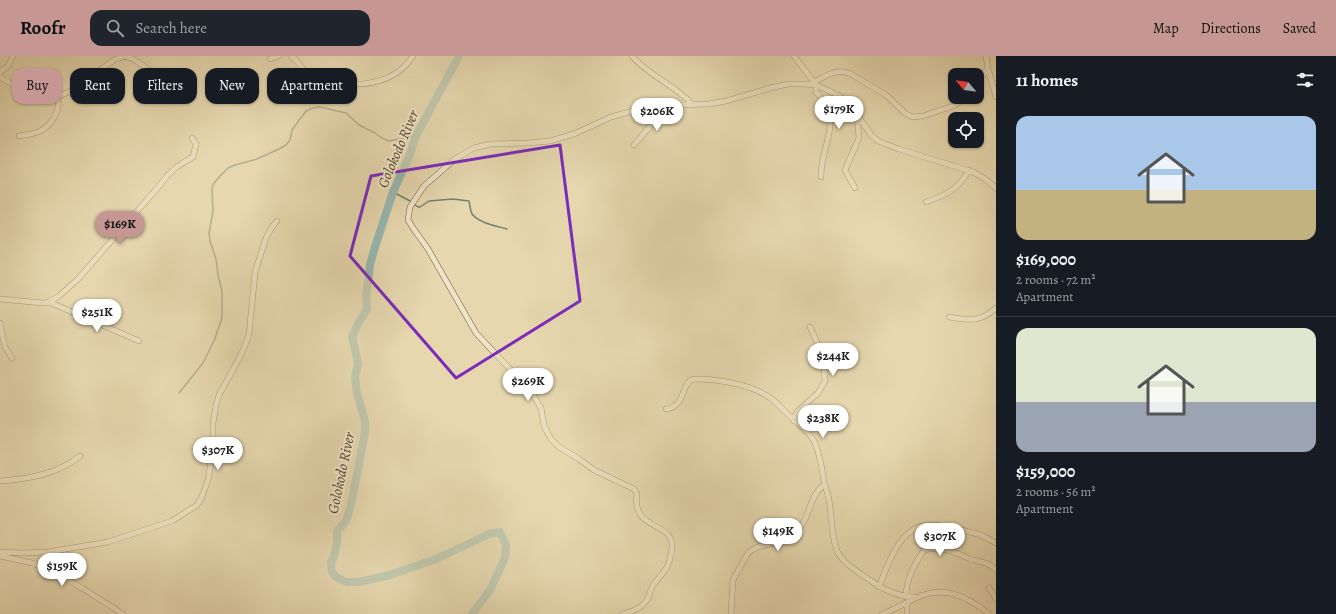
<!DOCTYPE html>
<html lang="en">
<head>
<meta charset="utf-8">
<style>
	:root { --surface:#171b24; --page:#20242c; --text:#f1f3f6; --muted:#9ea1a6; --line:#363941; --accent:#c59692 }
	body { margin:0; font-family:Alegreya,serif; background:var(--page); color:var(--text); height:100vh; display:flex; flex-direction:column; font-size:15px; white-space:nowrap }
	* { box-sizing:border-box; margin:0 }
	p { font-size:13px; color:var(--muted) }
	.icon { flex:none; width:22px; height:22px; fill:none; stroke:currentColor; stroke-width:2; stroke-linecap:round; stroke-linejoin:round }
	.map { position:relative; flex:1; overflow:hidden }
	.sheet { display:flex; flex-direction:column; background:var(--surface); width:340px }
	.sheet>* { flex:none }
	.guide { position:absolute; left:12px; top:12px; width:380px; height:36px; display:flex; gap:8px }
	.needle { width:26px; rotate:299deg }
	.controls { position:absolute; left:948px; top:12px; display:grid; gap:8px }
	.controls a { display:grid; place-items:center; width:36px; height:36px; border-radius:8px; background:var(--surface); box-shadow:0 1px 3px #0004; font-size:20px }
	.price { position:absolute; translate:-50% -34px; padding:0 9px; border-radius:14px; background:#fff; color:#222; font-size:13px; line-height:26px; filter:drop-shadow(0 1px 2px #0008) }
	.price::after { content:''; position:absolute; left:50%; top:24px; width:12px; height:9px; margin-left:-6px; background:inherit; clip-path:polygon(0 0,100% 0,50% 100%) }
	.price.selected { background:var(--accent); color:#111 }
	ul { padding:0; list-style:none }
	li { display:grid; align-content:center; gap:8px; height:212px; padding:0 20px }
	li+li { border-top:1px solid var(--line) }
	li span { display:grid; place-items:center; height:124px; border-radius:12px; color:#555 }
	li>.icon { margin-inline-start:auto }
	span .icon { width:72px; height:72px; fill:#fffc; stroke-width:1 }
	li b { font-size:17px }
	h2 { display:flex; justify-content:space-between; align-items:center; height:48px; padding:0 20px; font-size:17px }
	.tag { padding:0 14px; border-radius:12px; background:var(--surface); box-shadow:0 1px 3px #0004; font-size:14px; line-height:36px }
	.tag.selected { background:var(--accent); color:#111 }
	header { display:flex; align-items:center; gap:24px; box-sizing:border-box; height:56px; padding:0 20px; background:var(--accent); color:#111 }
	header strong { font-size:19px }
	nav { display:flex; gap:22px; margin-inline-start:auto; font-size:14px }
	.search { width:280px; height:36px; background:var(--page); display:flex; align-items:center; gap:10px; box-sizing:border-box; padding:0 14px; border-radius:12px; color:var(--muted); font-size:15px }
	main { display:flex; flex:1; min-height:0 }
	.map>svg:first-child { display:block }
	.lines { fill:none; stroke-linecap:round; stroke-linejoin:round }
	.stream { stroke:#76806d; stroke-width:1.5 }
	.river { stroke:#97b8b0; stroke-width:8 }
	.minor-casing { stroke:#6c5732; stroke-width:6 }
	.minor { stroke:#efe5cb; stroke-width:5 }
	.marked { fill:none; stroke:#7b2cbf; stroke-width:3; stroke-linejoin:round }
	.labels { text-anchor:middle; stroke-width:4; stroke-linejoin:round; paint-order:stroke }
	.water-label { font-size:15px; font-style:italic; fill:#55482a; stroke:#efe5cb }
</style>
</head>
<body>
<header>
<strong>Roofr</strong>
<div class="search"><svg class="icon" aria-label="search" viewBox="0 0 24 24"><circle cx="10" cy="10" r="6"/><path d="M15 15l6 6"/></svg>Search here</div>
<nav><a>Map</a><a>Directions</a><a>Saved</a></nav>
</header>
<main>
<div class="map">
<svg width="996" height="558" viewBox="0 0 996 558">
	<rect width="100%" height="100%" fill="#e6d7af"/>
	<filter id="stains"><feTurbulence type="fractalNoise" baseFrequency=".005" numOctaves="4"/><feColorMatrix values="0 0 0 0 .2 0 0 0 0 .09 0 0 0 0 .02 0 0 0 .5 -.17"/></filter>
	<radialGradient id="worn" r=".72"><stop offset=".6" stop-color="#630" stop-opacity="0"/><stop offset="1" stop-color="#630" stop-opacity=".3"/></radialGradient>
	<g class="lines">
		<path class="stream" d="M393,136L412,146
			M414,148L418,151H420L429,145L453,143L469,145C470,149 470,154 472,158C479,167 496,170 507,173
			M179,337L203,307L214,285L222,262V235L218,219L216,203L210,185L209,177L213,155L212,132L214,127L221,119L228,112L235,109L257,103L279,93L286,89L290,84L292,74L300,63L306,55L313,52L320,51L346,57L359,69L375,77L382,82L389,85L416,80"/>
		<path class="river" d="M459,0L416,80L409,101L393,136L375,191L370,209L366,241L367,253L363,260L359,266L352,281L358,307L355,321L357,337L365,365V377L351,449L346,465L337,475V486L334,501L331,506L332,516L336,521L346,526H359L390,519L436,503L485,480L488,478L500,476L506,489L505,502L490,534L472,558"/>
		<g class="minor-casing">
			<path id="minor" d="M291,0C300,5 302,17 312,23C346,31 391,34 413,0
				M632,0C649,20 675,29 692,48
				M794,0L816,29V36C818,39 820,40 822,43C841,70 820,93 821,121
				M986,0L988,13L996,41
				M270,3L279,0
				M0,16L8,10L13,0
				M0,21L10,27L24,33L44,39L57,41L71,35L114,4L125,0L133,3L163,23
				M977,25L988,13
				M814,26C826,20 835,13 849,17L886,39L906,58L913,61L923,60L956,49L964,41
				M19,80C26,79 34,78 40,75C51,70 62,53 57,41
				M634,89L652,68L665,50
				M855,132L845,114L859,82L857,59
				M926,146C946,139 958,134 969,114
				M0,243L43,247L49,246L59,240L78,223L160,129C170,115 178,109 193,101L196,88L192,82
				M49,246L139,285
				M949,261C969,264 979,267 996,252
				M0,267L5,291L12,302
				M666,353C687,351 681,323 695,323C719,323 755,329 773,344C781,351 788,359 795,365C802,371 810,377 814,385C820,397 822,413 824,426C826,432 828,438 829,444C832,459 831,480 837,495C841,504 849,510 858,516C876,529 895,542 918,541
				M794,365L795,360L797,356L818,337L825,325L823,299L810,271
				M0,425C28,423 58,418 80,400
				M0,496L22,497L48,496L108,486L172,465L197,449L201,443L208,424L213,394V367L216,349L219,339L241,299L249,279L255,216L266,182L272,171L277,165
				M0,500L32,507L45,511L82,532L123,558
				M879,531C888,508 900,468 931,469C945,469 960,474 974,477L981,479L996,487
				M989,532L996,543
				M906,541C906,523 914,509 924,494C941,490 955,496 970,503C980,506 989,506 996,514
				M623,558C633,555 643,552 648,542C650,537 651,532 654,528C658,522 664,517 667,511C670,505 671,499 672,493C675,464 631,476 637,438L634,433L594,414L579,403L559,391L551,383L546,374L544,369L541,352L529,332L504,307L476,277L428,193L413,172L408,164L410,151L424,130L455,103L474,92L490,88L529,87L550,85L574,78L611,61L633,55L674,49L709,48L726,45L770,32L788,28H803L816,29L840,40L848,48L858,60L872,80L878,85L899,93L973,116L984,122L996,132
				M731,558L733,524L748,497C761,485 780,491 795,477C811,463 808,440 825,428
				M882,558C894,554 905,547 916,542C944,529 967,540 989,558
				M907,558V547"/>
		</g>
		<use href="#minor" class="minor"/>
	</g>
	<path d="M0 0H996V558H0ZM560,89L580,245L456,322L350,200L371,120Z" fill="#e6d7af" fill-opacity=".55" fill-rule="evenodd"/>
	<path class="marked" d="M560,89L580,245L456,322L350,200L371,120Z"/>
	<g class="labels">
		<g class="water-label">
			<text transform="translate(398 93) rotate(-67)" y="5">Golokodo River</text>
			<text transform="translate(341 417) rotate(-78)" y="5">Golokodo River</text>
		</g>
	</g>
	<rect width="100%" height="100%" filter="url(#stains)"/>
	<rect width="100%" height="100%" fill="url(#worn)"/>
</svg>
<div class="controls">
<a><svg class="needle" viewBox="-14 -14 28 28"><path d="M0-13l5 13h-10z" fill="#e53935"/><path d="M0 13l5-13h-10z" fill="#9ea1a6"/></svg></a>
<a><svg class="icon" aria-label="locate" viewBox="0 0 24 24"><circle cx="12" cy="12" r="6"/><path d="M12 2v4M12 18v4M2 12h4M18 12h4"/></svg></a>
</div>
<b class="price" style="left:839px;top:74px">$179K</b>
<b class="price" style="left:657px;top:76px">$206K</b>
<b class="price selected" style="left:120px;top:189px">$169K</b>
<b class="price" style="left:97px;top:277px">$251K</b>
<b class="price" style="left:833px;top:321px">$244K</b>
<b class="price" style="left:528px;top:346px">$269K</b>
<b class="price" style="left:823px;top:383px">$238K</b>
<b class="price" style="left:218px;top:415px">$307K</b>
<b class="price" style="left:778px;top:496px">$149K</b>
<b class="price" style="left:940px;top:501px">$307K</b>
<b class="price" style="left:62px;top:531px">$159K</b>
<div class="guide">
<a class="tag selected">Buy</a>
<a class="tag">Rent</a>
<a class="tag">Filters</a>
<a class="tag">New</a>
<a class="tag">Apartment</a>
</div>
</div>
<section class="sheet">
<h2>11 homes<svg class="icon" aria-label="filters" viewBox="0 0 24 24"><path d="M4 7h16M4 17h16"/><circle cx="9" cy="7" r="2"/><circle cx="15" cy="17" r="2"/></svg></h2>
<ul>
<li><span style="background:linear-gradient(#a9c7e8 60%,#c2b280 0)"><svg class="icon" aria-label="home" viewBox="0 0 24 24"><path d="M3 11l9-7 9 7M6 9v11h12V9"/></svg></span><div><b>$169,000</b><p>2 rooms · 72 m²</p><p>Apartment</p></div></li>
<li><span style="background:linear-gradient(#dfe7d0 60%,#9aa5b1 0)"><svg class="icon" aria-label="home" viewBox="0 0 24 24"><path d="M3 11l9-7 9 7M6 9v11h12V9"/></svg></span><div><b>$159,000</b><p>2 rooms · 56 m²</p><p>Apartment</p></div></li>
</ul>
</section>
</main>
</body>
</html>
